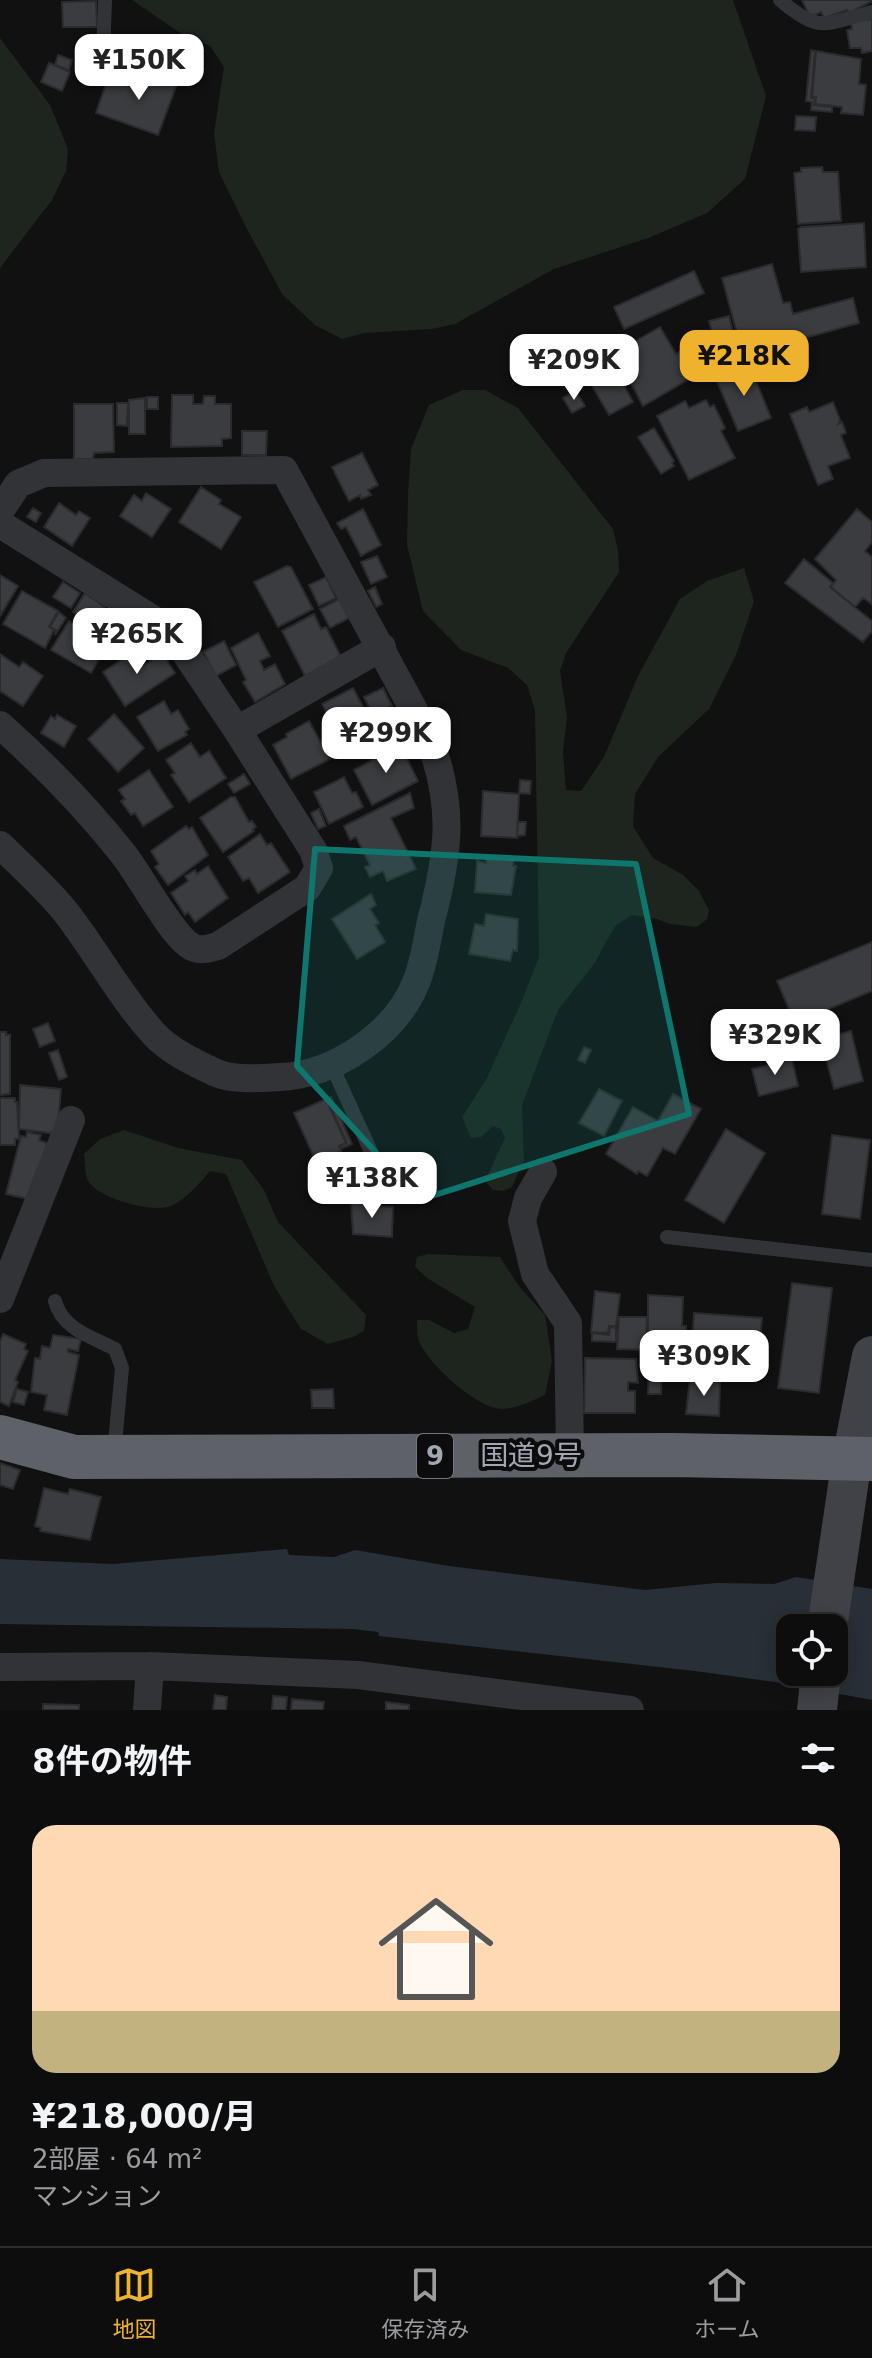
<!DOCTYPE html>
<html lang="ja">
<head>
<meta charset="utf-8">
<style>
	:root { --surface:#0d0d0e; --page:#1b1b1c; --text:#f1f3f6; --muted:#9a9c9e; --line:#2d2d2e; --accent:#eeb22d }
	body { margin:0; font-family:"DejaVu Sans","Noto Sans JP",sans-serif; background:var(--page); color:var(--text); height:100vh; display:flex; flex-direction:column; font-size:30px; white-space:nowrap }
	* { box-sizing:border-box; margin:0 }
	p { font-size:26px; color:var(--muted) }
	.icon { flex:none; width:44px; height:44px; fill:none; stroke:currentColor; stroke-width:2; stroke-linecap:round; stroke-linejoin:round }
	.map { position:relative; height:1710px; overflow:hidden }
	.side { display:flex; flex-direction:column; background:var(--surface); flex:1 }
	.side>* { flex:none }
	.controls { position:absolute; left:776px; top:1614px; display:grid; gap:16px }
	.controls a { display:grid; place-items:center; width:72px; height:72px; border-radius:16px; background:var(--surface); box-shadow:0 4px 20px #0003,0 0 0 2px var(--line); font-size:40px }
	.price { position:absolute; translate:-50% -68px; padding:0 18px; border-radius:16px; background:#fff; color:#222; font-size:26px; line-height:52px; filter:drop-shadow(0 2px 4px #0008) }
	.price::after { content:''; position:absolute; left:50%; top:48px; width:24px; height:18px; margin-left:-12px; background:inherit; clip-path:polygon(0 0,100% 0,50% 100%) }
	.price.active { background:var(--accent); color:#111 }
	ul { padding:0; list-style:none }
	li { display:grid; align-content:center; gap:16px; height:424px; padding:0 32px }
	li span { display:grid; place-items:center; height:248px; border-radius:24px; color:#555 }
	li>.icon { margin-inline-start:auto }
	span .icon { width:144px; height:144px; fill:#fffc; stroke-width:1 }
	li b { font-size:34px }
	h2 { display:flex; justify-content:space-between; align-items:center; height:96px; padding:0 32px; font-size:34px }
	.menu { display:flex; justify-content:space-around; align-items:center; height:112px; border-top:2px solid var(--line); background:var(--surface); font-size:22px; color:var(--muted) }
	.menu a { display:grid; justify-items:center; gap:4px }
	.menu .active { color:var(--accent) }
	.map>svg:first-child { display:block }
	.green { fill:#1d251e }
	.water { fill:#282f36; fill-rule:evenodd }
	.building { fill:#3b3c3f; stroke:#2b2b2e; stroke-width:2 }
	.lines { fill:none; stroke-linecap:round; stroke-linejoin:round }
	.lane { stroke:#323337; stroke-width:14 }
	.street { stroke:#323337; stroke-width:28 }
	.secondary { stroke:#404247; stroke-width:40 }
	.highway { stroke:#5e6168; stroke-width:44 }
	.marked { fill:#0f766e; fill-opacity:0.2; stroke:#0f766e; stroke-width:6; stroke-linejoin:round }
	.labels { text-anchor:middle; stroke-width:8; stroke-linejoin:round; paint-order:stroke }
	.shield { fill:#0c0c0d; stroke:#757881; stroke-width:2 }
	.shield-label { font-size:26px; font-weight:bold; fill:#a2a7b3 }
	.street-label { font-size:28px; fill:#a2a7b3; stroke:#0c0c0d }
</style>
</head>
<body>
<div class="map">
<svg width="872" height="1710" viewBox="0 0 872 1710">
	<rect width="100%" height="100%" fill="#111112"/>
	<path class="green" d="M132,0H733L766,96L745,179L707,213L651,237L554,269L455,324L432,329L364,333L342,339L315,325L282,294L246,227L219,172L214,133L224,67L210,46L182,34Z
		M0,38L50,105L68,149L66,171L52,200L0,268Z
		M463,390H485L518,408L613,529L618,550L619,572L566,653L560,671L567,717L563,752L566,790L581,791L604,757L638,676L680,599L707,581L744,568L754,601L736,655L709,709L658,757L635,794L633,826L653,858L683,875L699,891L709,910L707,919L697,927L670,924L657,919L632,915L615,926L594,964L558,1010L522,1105L524,1161L512,1187L503,1191L493,1190L485,1181L505,1138L501,1129L493,1126L481,1137L471,1138L462,1117L487,1078L520,1005L539,957L535,710L527,685L508,668L461,650L423,611L407,545L408,493L411,449L429,405Z
		M124,1130L178,1148L242,1160L264,1190L278,1222L366,1315L364,1331L353,1337L328,1344L301,1329L274,1286L226,1174L210,1171C200,1183 187,1198 173,1205C155,1215 95,1198 87,1179C85,1172 85,1161 84,1154L100,1139Z
		M428,1254L500,1257L518,1285L545,1315L552,1361L545,1395C532,1401 518,1408 503,1409C478,1410 426,1362 418,1339C417,1333 417,1325 417,1320H429L454,1333L468,1329L475,1307L427,1278L415,1267L417,1257Z"/>
	<path class="water" d="M287,1549L289,1555L334,1557L355,1550L449,1566L645,1590L716,1583L774,1584L796,1577L872,1589V1700L775,1682L695,1671L379,1636L378,1632L353,1629L0,1624V1559L113,1564ZM790,1628H834V1672H790Z"/>
	<path class="building" d="M802,0H872V1L849,13L847,10L824,18L821,12L810,17Z
		M96,1L97,27H63L62,2Z
		M872,19V51L862,53L861,48H850L847,30L852,29L851,22Z
		M811,50L815,51L811,98H815L814,105L832,107V112L811,110L812,102L806,101Z
		M816,51L861,59L859,84L866,85L863,115L841,113L842,107L815,104L816,97H812Z
		M58,55L72,60L69,70L55,65Z
		M49,63L70,72L62,91L41,82Z
		M149,70L178,81L158,135L96,113L108,78L142,91Z
		M796,116L816,117L815,131L795,130Z
		M822,167L823,172H838L841,221L798,224L794,173L801,172V168Z
		M864,223L866,267L801,272L798,229L801,227Z
		M772,264L783,303L790,302L793,314L853,298L859,323L743,355L722,278Z
		M694,271L704,293L624,329L614,307Z
		M729,316L739,356L719,361L709,321Z
		M660,327L676,354L682,350L684,354L688,352L695,365L691,367L693,370L687,373L689,379L643,406L615,353Z
		M607,353L633,402L609,415L581,367Z
		M750,366L771,418L738,431L716,379Z
		M575,390L585,406L572,413L563,398Z
		M172,395H193V404H203L204,396H215V404H231V438L222,439V446L171,447Z
		M147,397H158V409H147Z
		M145,398V434H129V400Z
		M706,400L710,407L714,405L725,428L721,431L735,458L689,480L657,416L685,401L689,408Z
		M833,402L840,420L838,424L842,422L846,433L841,435L850,458L828,466L833,479L818,485L790,414L807,407L809,412Z
		M117,403H128L127,426L117,425Z
		M74,404H113L114,452L94,453L93,459H74Z
		M654,428L674,461L672,463L674,466L661,474L638,437Z
		M242,431H267L266,455H242Z
		M362,453L378,485L368,490L371,495L361,499L360,495L349,501L332,467Z
		M201,487L221,500L219,504L241,517L221,549L179,522Z
		M146,493L171,509L152,537L120,516L134,495L142,501Z
		M59,503L76,515L79,511L90,518L72,546L44,527Z
		M33,508L41,513L36,522L27,517Z
		M363,509L381,545L361,556L346,527L341,529L337,523Z
		M857,509L872,522V542L865,551L872,557V604L863,598L855,607L831,587L836,580L815,559Z
		M377,556L387,577L371,584L361,562Z
		M804,559L833,583L830,587L872,621V631L863,642L785,583Z
		M287,566L291,567L313,609L278,627L254,582Z
		M0,575L18,586L0,616Z
		M326,577L336,598L319,606L309,585Z
		M63,582L80,593L71,608L53,597Z
		M375,587L382,604L376,607L368,591Z
		M22,591L58,611L49,627L54,630L45,648L3,624Z
		M85,593L105,607L93,625L73,612Z
		M339,599L349,618L330,628L320,609Z
		M59,612L66,618L55,635L56,630L50,627Z
		M314,614L321,629L326,627L341,657L305,676L282,631Z
		M69,621L78,627L82,622L110,640L91,673L51,650Z
		M258,633L270,656L260,661L264,670L275,664L285,684L255,702L243,682L246,680L231,648Z
		M224,641L236,665L216,676L203,652Z
		M133,652L144,665L162,653L175,673L125,706L103,672Z
		M0,654L19,667L23,662L43,676L23,706L0,691Z
		M353,688L377,733L359,742L357,738L344,745L322,704Z
		M383,688L392,706L373,715L364,697Z
		M164,701L171,714L178,710L189,729L185,732L187,735L158,751L137,717Z
		M114,714L144,748L118,772L88,739Z
		M57,715L76,726L64,747L41,733L51,716L55,719Z
		M309,721L330,759L291,779L273,745L287,737L286,734Z
		M191,743L200,757L209,751L226,778L189,802L171,775L175,773L166,760Z
		M400,745L418,781L372,805L354,770Z
		M149,770L173,807L143,826L135,813L131,815L121,801L125,799L119,790Z
		M244,774L250,784L234,793L228,784Z
		M344,777L352,793L356,792L363,807L329,824L314,792Z
		M520,780L531,781L530,794L519,793Z
		M483,791L519,794L517,838L481,836Z
		M410,793L414,808L391,818L416,869L387,881L383,871L370,877L365,867L370,865L356,837L350,840L344,826Z
		M231,797H235L249,822L252,821L256,827L253,829L254,831L223,852L200,818Z
		M319,809L326,826L318,829L311,813Z
		M518,822H526L525,835L517,836Z
		M186,826L189,829L192,827L208,855L168,885L155,867L159,864L151,851Z
		M260,834L267,845L271,843L290,872L258,893L249,878L243,881L228,857Z
		M486,856L514,858L513,866H516L511,895L475,892L477,861L486,863Z
		M208,866L228,898L195,922L188,912L185,915L171,893L188,881L185,876L195,870L197,874Z
		M371,894L376,905L370,909L379,923L375,925L385,942L357,959L332,919Z
		M486,914L518,919L517,951L513,950L510,961L469,954L475,924L484,926Z
		M872,942V991L795,1023L777,981Z
		M48,1023L55,1041L40,1047L33,1029Z
		M851,1031L863,1081L834,1089L821,1039Z
		M0,1032H6V1035H10V1094L0,1095Z
		M584,1047L591,1050L585,1063L578,1060Z
		M58,1050L67,1077L59,1080L49,1053Z
		M792,1059L798,1086L759,1096L752,1069Z
		M20,1085L61,1089L57,1134L19,1129Z
		M599,1089L622,1101L604,1136L579,1123Z
		M673,1094L701,1109L675,1154L663,1148L647,1176L638,1171L637,1174L606,1154L633,1107L658,1121Z
		M331,1097L352,1144L341,1149L340,1146L347,1143L327,1099Z
		M0,1098H15V1102H17L19,1139H15V1145H0Z
		M326,1099L346,1143L339,1146L341,1151L325,1158L323,1153L314,1157L294,1113Z
		M726,1129L765,1153L724,1223L685,1200Z
		M27,1132L41,1135L39,1140L47,1143L33,1200L6,1194L21,1136L26,1137Z
		M832,1135L870,1140L860,1219L822,1214Z
		M351,1202H364V1206L393,1207L392,1237L353,1234Z
		M792,1283L832,1288L819,1393L778,1388Z
		M595,1291L620,1294L616,1326H609L608,1333L591,1332Z
		M648,1295L683,1297L682,1326H686V1342L648,1340Z
		M694,1313L762,1318L760,1340L755,1339L754,1361L736,1360V1355H726L724,1372L690,1370Z
		M619,1317H647L646,1350L617,1349Z
		M610,1327L616,1328V1342L592,1341V1333L609,1335Z
		M3,1334L26,1344L24,1349L28,1351L15,1380L18,1382L9,1406L0,1402V1342Z
		M53,1335L81,1339L78,1351L68,1349V1352L79,1355L67,1415L44,1410L47,1395L31,1392L35,1358L40,1359L42,1346L50,1348Z
		M663,1347V1358L643,1359L642,1351H647L648,1348Z
		M585,1358L636,1359L638,1383L628,1382V1391H635V1413H584Z
		M649,1363H662L661,1394H648Z
		M690,1378L720,1382L719,1416L686,1414Z
		M17,1389L28,1392L24,1405L13,1402Z
		M333,1389L334,1408H312L311,1390Z
		M0,1463L20,1470L13,1489L0,1485Z
		M44,1488L68,1494L70,1489L101,1497L90,1540L40,1531L41,1528L35,1526Z
		M215,1695L227,1697L226,1710H213Z
		M273,1696L287,1697L286,1710H272Z
		M292,1699L324,1702L323,1710H291Z
		M386,1702L409,1705V1710H386Z
		M43,1704L79,1705V1710H43Z"/>
	<g class="lines">
		<path class="lane" d="M780,0C820,34 824,24 872,12
			M103,58L105,0
			M331,1064L383,1178
			M667,1237L872,1260
			M55,1301C62,1329 92,1337 115,1349L122,1368L114,1454"/>
		<path class="street" d="M0,511L18,484L44,473L284,470L429,738C455,807 449,852 431,921C427,941 424,962 417,980C397,1033 335,1075 280,1077C260,1078 233,1081 214,1072C193,1062 168,1050 153,1033C119,995 95,949 64,910C44,886 22,866 0,845
			M0,524L170,630L237,730L382,647
			M0,725C45,765 87,808 124,855C141,877 170,932 189,945C198,952 207,949 218,946L307,888L319,868L313,850L237,730
			M543,1172L528,1198L522,1221L535,1274L568,1323L570,1455
			M0,1299L71,1120
			M0,1667L150,1666L358,1675L630,1710
			M147,1710L150,1666"/>
		<path class="secondary" d="M827,1628L852,1459L872,1356
			M817,1710L821,1672"/>
		<path class="highway" d="M0,1437L74,1457L672,1455L872,1459"/>
	</g>
	<path class="marked" d="M315,849L636,864L689,1114L419,1200L297,1066Z"/>
	<g class="labels">
		<rect class="shield" x="417" y="1434" width="36" height="44" rx="6"/>
		<g class="shield-label">
			<text x="435" y="1465">9</text>
		</g>
		<g class="street-label">
			<text x="531" y="1465">国道9号</text>
		</g>
	</g>
</svg>
<div class="controls">
<a><svg class="icon" aria-label="locate" viewBox="0 0 24 24"><circle cx="12" cy="12" r="6"/><path d="M12 2v4M12 18v4M2 12h4M18 12h4"/></svg></a>
</div>
<b class="price" style="left:139px;top:102px">¥150K</b>
<b class="price active" style="left:744px;top:398px">¥218K</b>
<b class="price" style="left:574px;top:402px">¥209K</b>
<b class="price" style="left:137px;top:676px">¥265K</b>
<b class="price" style="left:386px;top:775px">¥299K</b>
<b class="price" style="left:775px;top:1077px">¥329K</b>
<b class="price" style="left:372px;top:1220px">¥138K</b>
<b class="price" style="left:704px;top:1398px">¥309K</b>
</div>
<section class="side">
<h2>8件の物件<svg class="icon" aria-label="filters" viewBox="0 0 24 24"><path d="M4 7h16M4 17h16"/><circle cx="9" cy="7" r="2"/><circle cx="15" cy="17" r="2"/></svg></h2>
<ul>
<li><span style="background:linear-gradient(#ffd9b3 75%,#c2b280 0)"><svg class="icon" aria-label="home" viewBox="0 0 24 24"><path d="M3 11l9-7 9 7M6 9v11h12V9"/></svg></span><div><b>¥218,000/月</b><p>2部屋 · 64 m²</p><p>マンション</p></div></li>
</ul>
</section>
<nav class="menu">
<a class="active"><svg class="icon" aria-label="map" viewBox="0 0 24 24"><path d="M3 6l6-2 6 2 6-2v14l-6 2-6-2-6 2zM9 4v14M15 6v14"/></svg>地図</a>
<a><svg class="icon" aria-label="saved" viewBox="0 0 24 24"><path d="M7 4h10v16l-5-4-5 4z"/></svg>保存済み</a>
<a><svg class="icon" aria-label="home" viewBox="0 0 24 24"><path d="M3 11l9-7 9 7M6 9v11h12V9"/></svg>ホーム</a>
</nav>
</body>
</html>
